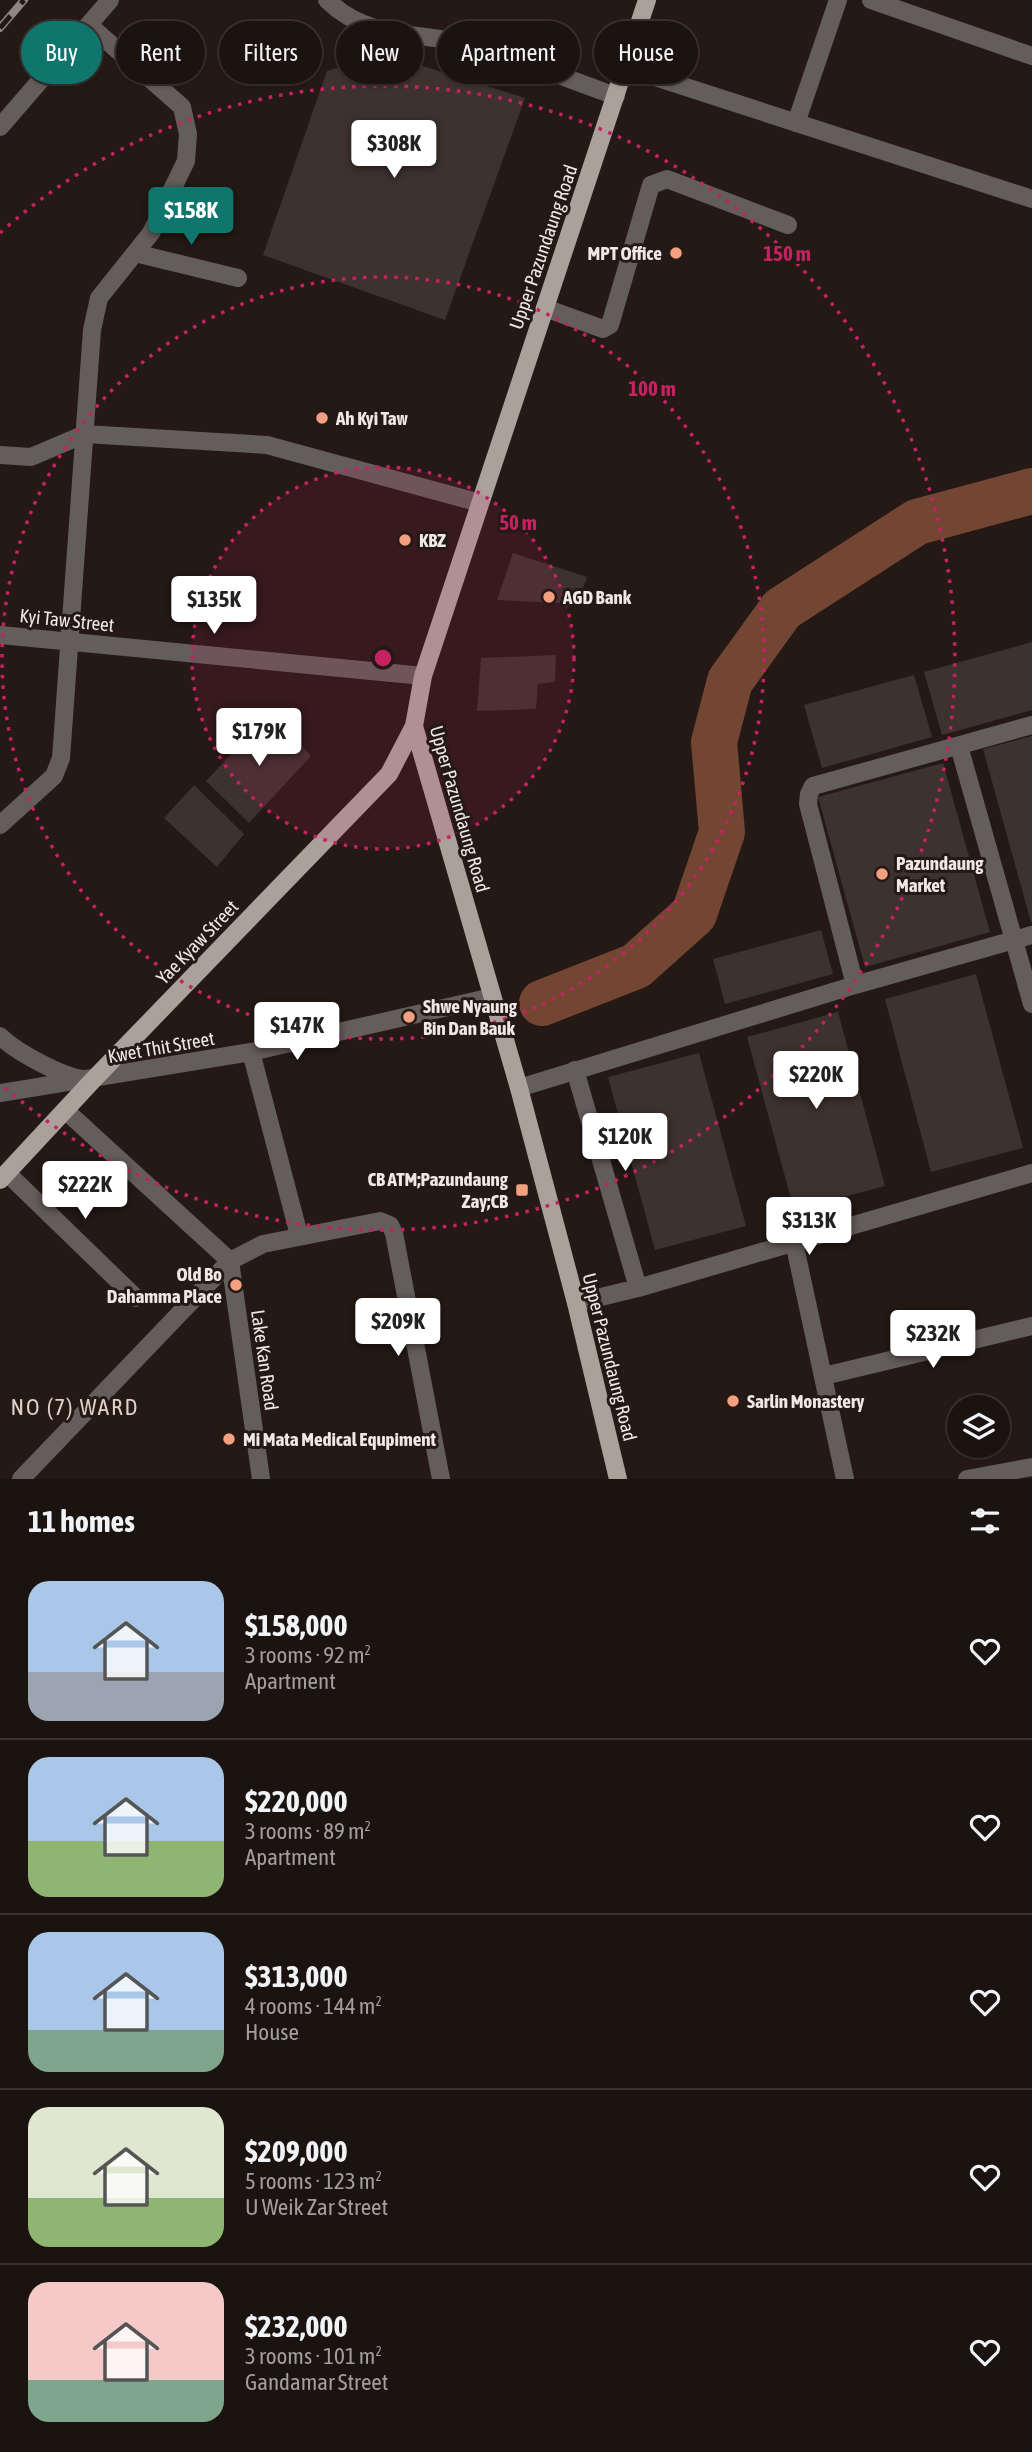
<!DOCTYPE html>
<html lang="en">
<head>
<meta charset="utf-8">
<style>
	:root { --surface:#1b1310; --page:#28201e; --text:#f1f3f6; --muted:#a09e9f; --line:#393230; --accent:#0f766e }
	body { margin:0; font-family:"Asap Condensed",sans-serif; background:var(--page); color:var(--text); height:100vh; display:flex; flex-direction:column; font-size:26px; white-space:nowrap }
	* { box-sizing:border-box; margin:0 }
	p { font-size:23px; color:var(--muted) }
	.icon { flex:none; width:38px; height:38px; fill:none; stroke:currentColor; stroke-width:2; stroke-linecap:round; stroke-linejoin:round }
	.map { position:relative; height:1479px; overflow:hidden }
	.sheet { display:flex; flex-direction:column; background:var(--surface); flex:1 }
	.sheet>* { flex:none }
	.banner { position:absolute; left:21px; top:21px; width:990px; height:63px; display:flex; gap:14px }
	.buttons { position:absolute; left:947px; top:1395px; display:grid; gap:14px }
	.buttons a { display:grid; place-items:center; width:63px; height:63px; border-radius:50%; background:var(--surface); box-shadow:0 2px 5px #0004,0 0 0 2px var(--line); font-size:35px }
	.price { position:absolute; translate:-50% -60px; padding:0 16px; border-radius:7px; background:#fff; color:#222; font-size:23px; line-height:46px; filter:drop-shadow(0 2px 4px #0008) }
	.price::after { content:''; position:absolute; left:50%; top:42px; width:21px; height:16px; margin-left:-10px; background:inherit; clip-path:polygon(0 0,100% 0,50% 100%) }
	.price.current { background:var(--accent); color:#fff }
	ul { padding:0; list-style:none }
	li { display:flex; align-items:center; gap:21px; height:175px; padding:0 28px }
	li+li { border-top:2px solid var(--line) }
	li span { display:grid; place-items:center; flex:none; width:196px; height:140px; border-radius:21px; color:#555 }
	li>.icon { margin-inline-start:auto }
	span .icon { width:84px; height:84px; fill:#fffc; stroke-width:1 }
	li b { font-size:30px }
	h2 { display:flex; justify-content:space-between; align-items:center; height:84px; padding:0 28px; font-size:30px }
	.pill { padding:0 24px; border-radius:32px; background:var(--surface); box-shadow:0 2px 5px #0004,0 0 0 2px var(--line); font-size:24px; line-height:63px }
	.pill.current { background:var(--accent); color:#fff }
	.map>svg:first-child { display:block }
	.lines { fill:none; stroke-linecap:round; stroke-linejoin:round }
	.river { stroke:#734634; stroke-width:46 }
	.building { fill:#3e322e }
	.minor { stroke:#635d5b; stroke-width:18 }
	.major { stroke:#aca09b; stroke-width:18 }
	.rail-casing { stroke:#8f8582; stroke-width:8 }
	.rail { stroke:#241915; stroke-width:5; stroke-dasharray:16; stroke-linecap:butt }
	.ring { fill:none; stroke:#c42262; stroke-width:3.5; stroke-dasharray:3.5 7 }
	.poi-dot { fill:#f2a07f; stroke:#241915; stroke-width:2.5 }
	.labels { text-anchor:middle; stroke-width:6; stroke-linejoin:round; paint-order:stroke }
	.street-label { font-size:19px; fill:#f0e8e5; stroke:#241915 }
	.poi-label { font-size:19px; font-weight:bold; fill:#f0e8e5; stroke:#241915; text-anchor:start }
	.quarter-label { font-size:23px; letter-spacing:2px; fill:#dfd0ca; stroke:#241915 }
	.centre { fill:#c42262; stroke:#241915; stroke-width:3.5 }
	.ring-label { font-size:21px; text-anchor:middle; font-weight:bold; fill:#c42262; stroke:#241915; stroke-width:6; stroke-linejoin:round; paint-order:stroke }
</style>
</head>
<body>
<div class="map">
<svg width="1032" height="1479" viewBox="0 0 1032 1479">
	<rect width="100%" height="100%" fill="#241915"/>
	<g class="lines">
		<path class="river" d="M542,1003L636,966L694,914L722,832L714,742L730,681L782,609L917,522L1032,491"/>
	</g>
	<path class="building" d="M384,54L525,98L445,320L263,255L327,71Z
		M513,553L587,577L577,604L497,600Z
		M1032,642V710L942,735L924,672Z
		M556,655L555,682L538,684L536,709L477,711L481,658Z
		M914,675L932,737L822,768L804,705Z
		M270,713L311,756L249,823L206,781Z
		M1032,736V922H1031L983,749Z
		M943,763L990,932L865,967L818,797Z
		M194,785L244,834L217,867L164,818Z
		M821,930L833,974L725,1004L713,959Z
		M976,974L1023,1148L931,1172L885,999Z
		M838,1012L885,1186L794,1210L747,1037Z
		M699,1053L746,1226L655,1250L608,1077Z"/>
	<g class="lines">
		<path class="minor" d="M327,0C370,43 426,30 479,47C525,61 570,80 616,96
			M871,0L1032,56
			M627,68L1032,199
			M796,123L838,0
			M0,127L110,0
			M135,253L238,278
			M545,308L603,329L610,325L651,185L667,179L788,225
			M0,455L31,457L85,434L267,445L480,503
			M0,635L423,676
			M959,746L1032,1004
			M0,825L54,776L61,758L92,330L99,298L151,233L186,161L188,134L182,107L89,25
			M855,985L808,804L809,794L813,786L1032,725
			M0,1036C16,1052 61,1076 83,1079
			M251,1052L299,1235
			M575,1070L638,1288
			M519,1088L855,985L1032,935
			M0,1093L251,1052L492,997
			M65,1110L230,1261L261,1479
			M7,1173L136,1298
			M794,1242L845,1479
			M576,1303L638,1288L1032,1173
			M824,1376L1032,1326
			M21,1479L230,1261L263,1244L380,1221L390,1225L394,1233L441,1479
			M967,1479L1032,1467"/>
		<path class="major" d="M0,1180L93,1080L389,774L414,726
			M618,1479L576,1303L519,1088L414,726L423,676L647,0"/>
		<g class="rail-casing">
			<path id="rail" d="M0,28L24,0"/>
		</g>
		<use href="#rail" class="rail"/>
	</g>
	<circle cx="383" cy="658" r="191" fill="#c42262" fill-opacity=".12"/>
	<g class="ring">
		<circle cx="383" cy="658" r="191"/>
		<circle cx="383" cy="658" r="381"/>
		<path d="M0 233A572 572 0 1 1 0 1083"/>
	</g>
	<g class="poi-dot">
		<circle cx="676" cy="253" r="7"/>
		<circle cx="322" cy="418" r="7"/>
		<circle cx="405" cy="540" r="7"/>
		<circle cx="549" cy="597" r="7"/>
		<circle cx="882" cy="874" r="7"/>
		<circle cx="409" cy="1017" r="7"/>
		<rect x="515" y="1183" width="14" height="14" rx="3.5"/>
		<circle cx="236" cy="1285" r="7"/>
		<circle cx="733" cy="1401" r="7"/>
		<circle cx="229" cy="1439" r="7"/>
	</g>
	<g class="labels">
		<g class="street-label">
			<text transform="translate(543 247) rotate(-71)" y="7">Upper Pazundaung Road</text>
			<text transform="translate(67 620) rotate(6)" y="7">Kyi Taw Street</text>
			<text transform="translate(460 809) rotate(74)" y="7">Upper Pazundaung Road</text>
			<text transform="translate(197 942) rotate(-46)" y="7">Yae Kyaw Street</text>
			<text transform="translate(161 1047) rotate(-10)" y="7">Kwet Thit Street</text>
			<text transform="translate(610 1357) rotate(76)" y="7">Upper Pazundaung Road</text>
			<text transform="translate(265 1360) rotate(82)" y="7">Lake Kan Road</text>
		</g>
		<g class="poi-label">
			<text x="662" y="260" text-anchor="end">MPT Office</text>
			<text x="336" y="425">Ah Kyi Taw</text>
			<text x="419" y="547">KBZ</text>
			<text x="563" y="604">AGD Bank</text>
			<text x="896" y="870">Pazundaung<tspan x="896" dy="22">Market</tspan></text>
			<text x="423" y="1013">Shwe Nyaung<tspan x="423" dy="22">Bin Dan Bauk</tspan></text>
			<text x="508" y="1186" text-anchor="end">CB ATM;Pazundaung<tspan x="508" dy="22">Zay;CB</tspan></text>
			<text x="222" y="1281" text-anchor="end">Old Bo<tspan x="222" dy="22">Dahamma Place</tspan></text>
			<text x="747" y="1408">Sarlin Monastery</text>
			<text x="243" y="1446">Mi Mata Medical Equpiment</text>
		</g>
		<g class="quarter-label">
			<text x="75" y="1415">NO (7) WARD</text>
		</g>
	</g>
	<circle cx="383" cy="658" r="10" class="centre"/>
	<g class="ring-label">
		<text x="787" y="261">150 m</text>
		<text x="652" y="396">100 m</text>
		<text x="518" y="530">50 m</text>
	</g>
</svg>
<div class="buttons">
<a><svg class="icon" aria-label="layers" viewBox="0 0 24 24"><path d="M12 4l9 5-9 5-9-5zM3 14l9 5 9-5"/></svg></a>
</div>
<b class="price" style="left:394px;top:180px">$308K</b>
<b class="price current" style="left:191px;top:247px">$158K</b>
<b class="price" style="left:214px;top:636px">$135K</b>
<b class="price" style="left:259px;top:768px">$179K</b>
<b class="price" style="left:297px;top:1062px">$147K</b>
<b class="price" style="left:816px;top:1111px">$220K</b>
<b class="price" style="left:625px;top:1173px">$120K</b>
<b class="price" style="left:85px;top:1221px">$222K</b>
<b class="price" style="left:809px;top:1257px">$313K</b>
<b class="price" style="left:398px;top:1358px">$209K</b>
<b class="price" style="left:933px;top:1370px">$232K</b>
<div class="banner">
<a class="pill current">Buy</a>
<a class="pill">Rent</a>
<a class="pill">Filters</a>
<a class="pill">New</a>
<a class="pill">Apartment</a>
<a class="pill">House</a>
</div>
</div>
<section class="sheet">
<h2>11 homes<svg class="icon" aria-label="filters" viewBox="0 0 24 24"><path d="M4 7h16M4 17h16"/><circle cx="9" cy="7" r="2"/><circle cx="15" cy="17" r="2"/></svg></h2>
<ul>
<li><span style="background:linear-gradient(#a9c7e8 65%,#9aa5b1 0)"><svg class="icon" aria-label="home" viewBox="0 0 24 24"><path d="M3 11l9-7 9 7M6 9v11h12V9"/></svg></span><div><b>$158,000</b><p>3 rooms · 92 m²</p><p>Apartment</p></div><svg class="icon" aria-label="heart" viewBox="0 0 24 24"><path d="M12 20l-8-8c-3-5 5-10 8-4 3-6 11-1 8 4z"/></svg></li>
<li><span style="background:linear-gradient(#a9c7e8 60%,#8fb573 0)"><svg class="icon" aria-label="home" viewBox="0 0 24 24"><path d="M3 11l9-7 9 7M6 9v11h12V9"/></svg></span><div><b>$220,000</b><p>3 rooms · 89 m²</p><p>Apartment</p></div><svg class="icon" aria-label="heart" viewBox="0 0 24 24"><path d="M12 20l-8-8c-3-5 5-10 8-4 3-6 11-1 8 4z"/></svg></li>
<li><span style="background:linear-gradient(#a9c7e8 70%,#7fa58c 0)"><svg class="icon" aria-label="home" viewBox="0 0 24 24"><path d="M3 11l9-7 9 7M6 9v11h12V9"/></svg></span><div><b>$313,000</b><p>4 rooms · 144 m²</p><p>House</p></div><svg class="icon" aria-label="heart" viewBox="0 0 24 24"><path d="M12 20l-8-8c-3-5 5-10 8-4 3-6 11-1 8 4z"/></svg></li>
<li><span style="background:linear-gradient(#dfe7d0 65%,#8fb573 0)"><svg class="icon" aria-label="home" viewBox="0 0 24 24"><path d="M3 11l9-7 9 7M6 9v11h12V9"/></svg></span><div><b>$209,000</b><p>5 rooms · 123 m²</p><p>U Weik Zar Street</p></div><svg class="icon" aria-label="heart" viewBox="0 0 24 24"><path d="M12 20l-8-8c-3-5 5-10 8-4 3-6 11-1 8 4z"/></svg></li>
<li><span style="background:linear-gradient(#f6c9c9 70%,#7fa58c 0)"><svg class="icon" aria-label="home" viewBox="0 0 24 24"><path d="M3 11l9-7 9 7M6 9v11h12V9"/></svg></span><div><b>$232,000</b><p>3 rooms · 101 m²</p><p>Gandamar Street</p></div><svg class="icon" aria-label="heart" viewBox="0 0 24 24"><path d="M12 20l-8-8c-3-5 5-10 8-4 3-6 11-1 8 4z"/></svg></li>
</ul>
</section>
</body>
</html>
